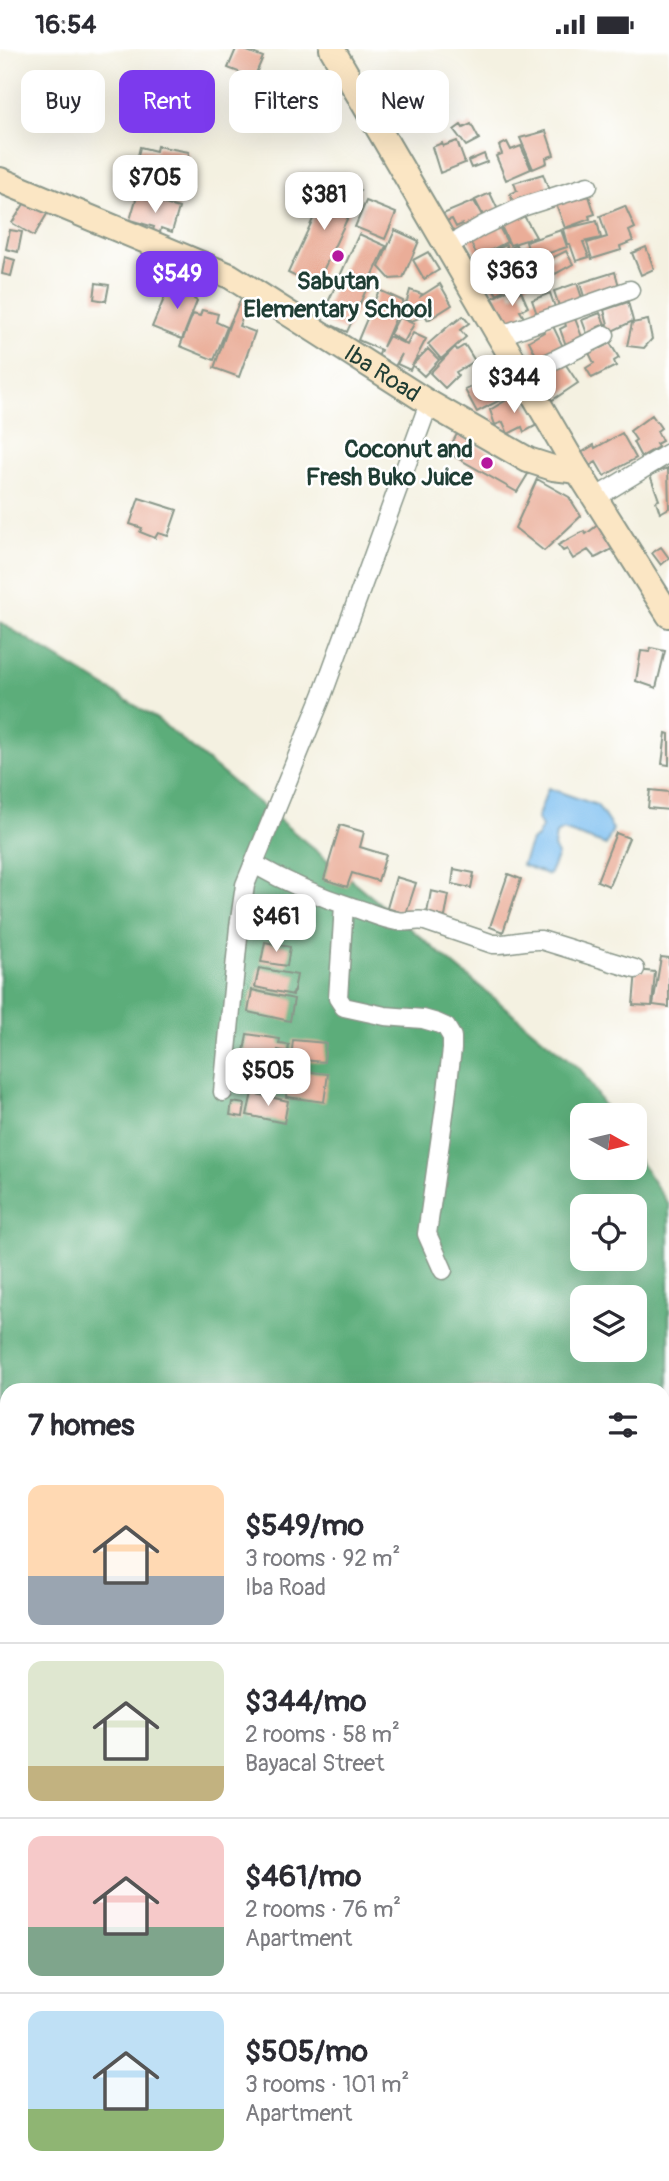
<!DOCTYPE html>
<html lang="en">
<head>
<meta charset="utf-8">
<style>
	:root { --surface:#fff; --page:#f7f7f7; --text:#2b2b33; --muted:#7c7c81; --line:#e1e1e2; --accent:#7c3aed }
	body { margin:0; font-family:Pangolin,sans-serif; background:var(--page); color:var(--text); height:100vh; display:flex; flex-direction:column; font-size:26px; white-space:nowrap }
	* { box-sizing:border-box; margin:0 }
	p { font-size:23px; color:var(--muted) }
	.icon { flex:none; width:38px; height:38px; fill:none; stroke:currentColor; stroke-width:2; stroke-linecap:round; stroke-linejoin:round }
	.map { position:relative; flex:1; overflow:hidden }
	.drawer { position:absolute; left:0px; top:1334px; width:670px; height:800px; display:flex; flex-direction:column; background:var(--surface); border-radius:21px 21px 0 0; box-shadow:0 7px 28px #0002 }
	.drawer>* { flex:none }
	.guide { position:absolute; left:21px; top:21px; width:628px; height:63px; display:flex; gap:14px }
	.needle { width:46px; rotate:98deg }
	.controls { position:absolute; left:570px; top:1054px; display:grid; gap:14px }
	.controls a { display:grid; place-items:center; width:77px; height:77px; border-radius:14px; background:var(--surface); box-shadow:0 7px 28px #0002; font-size:35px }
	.price { position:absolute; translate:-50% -60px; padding:0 16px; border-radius:14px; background:#fff; color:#222; font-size:23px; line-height:46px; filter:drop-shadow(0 2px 4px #0008) }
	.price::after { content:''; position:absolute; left:50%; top:42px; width:21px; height:16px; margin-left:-10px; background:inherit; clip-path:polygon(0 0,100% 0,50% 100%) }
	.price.selected { background:var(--accent); color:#fff }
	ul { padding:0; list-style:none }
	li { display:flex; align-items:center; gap:21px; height:175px; padding:0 28px }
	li+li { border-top:2px solid var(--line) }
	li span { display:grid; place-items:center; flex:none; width:196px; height:140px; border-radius:14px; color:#555 }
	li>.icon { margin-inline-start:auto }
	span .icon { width:84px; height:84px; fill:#fffc; stroke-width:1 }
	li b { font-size:30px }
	h2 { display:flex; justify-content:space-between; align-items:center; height:84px; padding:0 28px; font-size:30px }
	.tag { padding:0 24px; border-radius:14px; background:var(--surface); box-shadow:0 7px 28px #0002; font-size:24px; line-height:63px }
	.tag.selected { background:var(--accent); color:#fff }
	.status { display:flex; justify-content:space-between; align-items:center; height:49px; padding:0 35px; background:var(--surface); direction:ltr }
	.status svg { height:19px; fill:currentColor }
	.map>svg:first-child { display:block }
	.forest { fill:#5cad7a; stroke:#3e7557; stroke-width:2; fill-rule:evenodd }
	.water { fill:#7abef0; stroke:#4c7e92; stroke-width:2 }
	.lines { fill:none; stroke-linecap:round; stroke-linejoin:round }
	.river { stroke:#7abef0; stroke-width:32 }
	.building { fill:#eaad98 }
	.street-casing { stroke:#8a978a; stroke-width:21 }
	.secondary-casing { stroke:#8a978a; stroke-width:28 }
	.street { stroke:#fff; stroke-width:18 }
	.secondary { stroke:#fbe6c4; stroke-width:24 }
	.poi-dot { fill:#b5179e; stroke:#fff; stroke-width:2.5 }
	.labels { text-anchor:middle; stroke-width:5; stroke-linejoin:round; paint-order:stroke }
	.poi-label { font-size:24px; font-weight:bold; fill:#1f3d34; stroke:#fff }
	.street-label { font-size:24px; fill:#1f3d34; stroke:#fff }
</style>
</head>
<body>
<div class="status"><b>16:54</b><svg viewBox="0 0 49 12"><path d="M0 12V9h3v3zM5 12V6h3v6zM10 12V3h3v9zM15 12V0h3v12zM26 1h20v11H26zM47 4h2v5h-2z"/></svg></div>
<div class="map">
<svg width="669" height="2132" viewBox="0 0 669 2132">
	<rect width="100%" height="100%" fill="#fff"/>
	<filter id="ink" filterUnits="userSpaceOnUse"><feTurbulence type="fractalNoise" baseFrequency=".0143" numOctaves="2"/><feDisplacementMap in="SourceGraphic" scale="14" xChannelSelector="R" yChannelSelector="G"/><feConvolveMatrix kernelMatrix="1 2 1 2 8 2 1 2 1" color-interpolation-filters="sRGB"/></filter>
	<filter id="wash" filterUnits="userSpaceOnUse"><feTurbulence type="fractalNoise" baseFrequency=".00686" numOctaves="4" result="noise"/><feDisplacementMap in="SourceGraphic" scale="28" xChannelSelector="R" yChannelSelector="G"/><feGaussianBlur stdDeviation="1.57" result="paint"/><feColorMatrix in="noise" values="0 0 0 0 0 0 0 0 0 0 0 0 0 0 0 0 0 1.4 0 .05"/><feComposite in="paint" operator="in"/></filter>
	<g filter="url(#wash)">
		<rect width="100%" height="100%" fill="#f4f1e1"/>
		<path class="forest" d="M0,573L157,670L581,1021L610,1066H583V1118H635V1105L669,1156V2132H44L33,2126H663V1340H7V2112L0,2108ZM583,1157H635V1209H583ZM583,1248H635V1300H583Z"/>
		<path class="water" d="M548,739L597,756L613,780L606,796L563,781L556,785L554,798L558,806L549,826L522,816L531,792L537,788L542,778L537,770Z"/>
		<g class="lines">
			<path class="river" d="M0,1947L7,1951
				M328,2126L337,2132"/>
		</g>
		<g id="blocks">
			<path class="building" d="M236,0H242L263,8L254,29L228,19Z
				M471,75L479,90L466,97L454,81L461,76L463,79Z
				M546,82L554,106L546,109L547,114L533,120L520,89Z
				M457,92L465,114L440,124L432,98L442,94L443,97Z
				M507,93L511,101L521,97L531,120L506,131L496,107L502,105L499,97Z
				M157,97L189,103L181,146L149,140V137L132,133L140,98L156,102Z
				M484,105L487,113L471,119L468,112Z
				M543,125L551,147L514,155L510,145L517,142L514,134Z
				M332,129L360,142L316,237L288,224Z
				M490,144L500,165L486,172L475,151Z
				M580,145L582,149L589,147L595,165L589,167L590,170L565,179L556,155Z
				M137,147L179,159L172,183L161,179L159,189L151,187L154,178L130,171Z
				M26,152L47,165L34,187L12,174Z
				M366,152L396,164L385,190L355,178Z
				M474,152L484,170L466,182L462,175L456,178L452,170L446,172L443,165Z
				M625,157L635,179L629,182L633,192L620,197L621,201L592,210L587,194L607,188L600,167Z
				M523,165L536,188L510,196L499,173Z
				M597,172L601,189L583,193L589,208L576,212L570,195H567L563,180Z
				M497,174L507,193L478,208L468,189Z
				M10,181L22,183L18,203L6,200Z
				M395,181L419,192L403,229L390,230L379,218Z
				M561,181L567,198L531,210L526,193Z
				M359,185L386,197L347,283L320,271Z
				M506,196L508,200L516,196L520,206L512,209L514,213L485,227L482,221L476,225L472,218L479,214L477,210Z
				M646,198L654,220L641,226L632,204Z
				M566,202L573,215L555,225L548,211Z
				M428,203L439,221L424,230L413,211Z
				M5,208L15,211L11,227L2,225Z
				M524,211L535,229L516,244L511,236L516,232L513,227L516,225L512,218Z
				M509,221L513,232L497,246L487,228Z
				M615,223L619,237L586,254L580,234Z
				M185,231L198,235L194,250L197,252L182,290L152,278L168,240L181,245Z
				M96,234L109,236L106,252L94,250Z
				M577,234L584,255L561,263L554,242Z
				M440,235L452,256L428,271L425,266L412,272L403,268L406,258L405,253L407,252L410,241L422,245L421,247Z
				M509,240L512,247L521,242L528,258L520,262L526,272L510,281L493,249Z
				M379,241L403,252L383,298L389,287L407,296L413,284L426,290L410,321L397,315L402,305L394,319L377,310L381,301L358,291Z
				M550,244L557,264L539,271L532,251Z
				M241,250L249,253L239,277L255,283L239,328L214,319L230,274Z
				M628,253L633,272L604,286L600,279L608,275L604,261Z
				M202,261L218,265L216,273L227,278L214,311L180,297L193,265L200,267Z
				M600,264L605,275L598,278L601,286L589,290L582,271Z
				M463,267L469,274L460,281L466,288L441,310L428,295L453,273L454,274Z
				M574,267L582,288L578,290L581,297L568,302L560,280L566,277L564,271Z
				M399,268L414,275L404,293L390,285Z
				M648,271L652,290L644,299L627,297L632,274Z
				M552,275L563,298L532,320L526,312L535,304L529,292L544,283L542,280Z
				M610,294L619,309L614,312L616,317L592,329L586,319L594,314L589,304Z
				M465,296L475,312L456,323L458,326L445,339L430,324L455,298L457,301Z
				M428,300L439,311L424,327L412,316Z
				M564,313L578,334L551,352L533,325Z
				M495,326L506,348L477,363L465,341Z
				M520,343L537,376L524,383L522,378L508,385L503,373L495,376L490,361Z
				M652,366L661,379L657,382L662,392L656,395L658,398L641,408L633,393L636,391L630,382Z
				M622,384L636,409L604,427L596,413L589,417L581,404L594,396L595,399Z
				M457,385L528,425L517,443L447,403Z
				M668,419L669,459L660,464L656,452L659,451L650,426Z
				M537,430L569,448L581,467L544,502L515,479Z
				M139,449L177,461L168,487L158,484L155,489L140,483L142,479L130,475Z
				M599,475L612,500L599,507L595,509L588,501L573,510L567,500L563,502L558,496L584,482L586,485Z
				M661,498L669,509L661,516L652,504Z
				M651,599L665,602L656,639L636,632L641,602L650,603Z
				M666,684L669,685V716L662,715Z
				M650,741L669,743V761L648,759Z
				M340,776L364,783L360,798L386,806L378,832L352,824L347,838L324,830Z
				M616,784L629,789L609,837L597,832Z
				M454,820L474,824L471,839L452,835Z
				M508,825L521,830L503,883L490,878Z
				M396,828L416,834L406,865L387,859Z
				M431,842L449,846L445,868L427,864Z
				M265,893L290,898L287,917L261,913Z
				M661,908L669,909V958L653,956Z
				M259,919L297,926L293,946L255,938Z
				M636,921L655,923L652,957L633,956Z
				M252,941L294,950L290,972L248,963Z
				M247,985L280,990L279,995L289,996L288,1003L278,1001L276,1014L243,1009Z
				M293,991L326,994L324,1013L291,1010Z
				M245,1019L278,1022L276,1044L243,1041Z
				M290,1020L328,1025L324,1053L286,1048Z
				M252,1044L288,1052L284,1074L247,1066Z
				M232,1053L245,1055L243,1068L230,1066Z"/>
		</g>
	</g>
	<g filter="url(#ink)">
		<use href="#blocks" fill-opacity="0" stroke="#8a978a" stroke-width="2"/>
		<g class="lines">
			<g class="street-casing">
				<path id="street" d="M446,198L482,177L522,158L588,137
					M499,287L630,241
					M522,327L605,286
					M595,449L669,404
					M254,815C287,834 320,848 355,859C369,863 383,870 397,872C407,874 415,870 425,872L493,895C509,896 524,890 541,891L635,920
					M344,856L338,949L344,958L385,967L423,970L437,974L446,978L452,988V1000L445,1058L427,1185L443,1221
					M223,1043L239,878L245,836L322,647L429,354"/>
			</g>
			<g class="secondary-casing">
				<g id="secondary">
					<path d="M332,0L578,422L669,566"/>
					<path id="s1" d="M0,131L230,227L429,354L528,411L553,419L578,422"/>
				</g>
			</g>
			<use href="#street" class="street"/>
			<use href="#secondary" class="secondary"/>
		</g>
	</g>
	<g class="poi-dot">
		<circle cx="338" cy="207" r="7"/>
		<circle cx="487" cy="414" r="7"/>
	</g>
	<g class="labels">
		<g class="poi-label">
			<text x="338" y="240">Sabutan<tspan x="338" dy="28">Elementary School</tspan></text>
			<text x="473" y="408" text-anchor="end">Coconut and<tspan x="473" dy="28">Fresh Buko Juice</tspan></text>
		</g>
		<g class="street-label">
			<text dy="8" stroke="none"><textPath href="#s1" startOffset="430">Iba Road</textPath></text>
		</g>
	</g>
</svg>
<div class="controls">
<a><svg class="needle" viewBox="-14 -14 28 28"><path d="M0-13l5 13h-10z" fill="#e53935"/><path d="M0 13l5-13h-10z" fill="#7c7c81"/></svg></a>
<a><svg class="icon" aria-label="locate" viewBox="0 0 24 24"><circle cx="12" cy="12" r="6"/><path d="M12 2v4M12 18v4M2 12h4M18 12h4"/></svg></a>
<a><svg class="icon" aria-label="layers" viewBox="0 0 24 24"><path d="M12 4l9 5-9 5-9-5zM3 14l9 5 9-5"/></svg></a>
</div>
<b class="price" style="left:155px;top:166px">$705</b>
<b class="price" style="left:324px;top:183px">$381</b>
<b class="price" style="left:512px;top:259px">$363</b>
<b class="price selected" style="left:177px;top:262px">$549</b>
<b class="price" style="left:514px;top:366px">$344</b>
<b class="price" style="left:276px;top:905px">$461</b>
<b class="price" style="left:268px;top:1059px">$505</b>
<div class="guide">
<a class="tag">Buy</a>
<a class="tag selected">Rent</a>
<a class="tag">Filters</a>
<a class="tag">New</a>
</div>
<section class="drawer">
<h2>7 homes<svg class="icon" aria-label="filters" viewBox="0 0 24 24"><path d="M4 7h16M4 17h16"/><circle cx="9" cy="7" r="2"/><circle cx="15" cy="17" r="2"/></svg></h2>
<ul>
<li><span style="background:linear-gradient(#ffd9b3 65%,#9aa5b1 0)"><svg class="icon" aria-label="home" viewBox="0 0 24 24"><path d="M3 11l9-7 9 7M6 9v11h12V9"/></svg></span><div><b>$549/mo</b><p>3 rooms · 92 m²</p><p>Iba Road</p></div></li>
<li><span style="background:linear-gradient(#dfe7d0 75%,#c2b280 0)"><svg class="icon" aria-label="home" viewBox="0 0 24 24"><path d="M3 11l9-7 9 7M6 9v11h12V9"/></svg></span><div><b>$344/mo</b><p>2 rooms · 58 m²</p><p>Bayacal Street</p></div></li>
<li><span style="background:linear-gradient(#f6c9c9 65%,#7fa58c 0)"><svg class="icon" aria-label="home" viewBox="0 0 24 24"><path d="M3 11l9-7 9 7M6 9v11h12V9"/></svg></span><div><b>$461/mo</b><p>2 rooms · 76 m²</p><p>Apartment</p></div></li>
<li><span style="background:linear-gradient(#bfe0f5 70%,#8fb573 0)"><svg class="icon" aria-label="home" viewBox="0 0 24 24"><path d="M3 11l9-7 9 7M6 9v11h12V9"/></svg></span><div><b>$505/mo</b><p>3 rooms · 101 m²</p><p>Apartment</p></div></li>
</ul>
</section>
</div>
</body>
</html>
